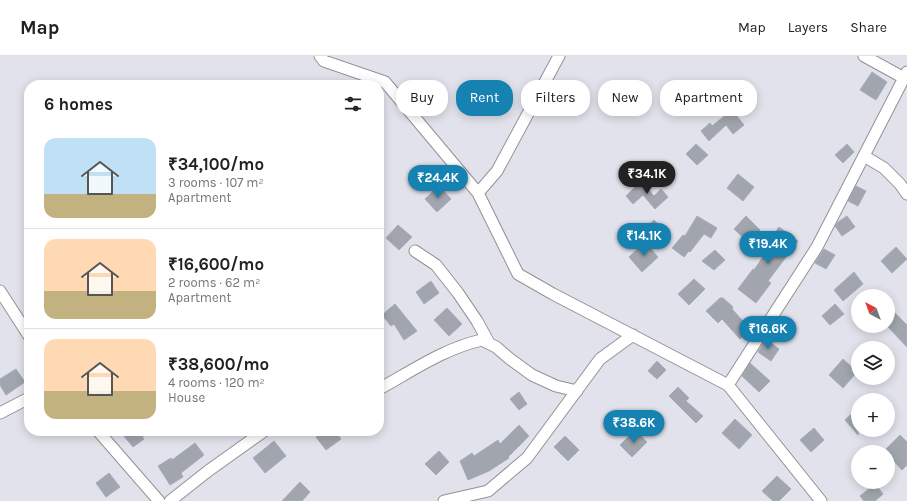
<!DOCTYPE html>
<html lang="en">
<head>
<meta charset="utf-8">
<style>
	:root { --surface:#fff; --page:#f2f2f2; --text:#202124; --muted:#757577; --line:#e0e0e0; --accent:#1582b2 }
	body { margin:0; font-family:Karla,sans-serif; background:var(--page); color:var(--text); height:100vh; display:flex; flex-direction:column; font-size:15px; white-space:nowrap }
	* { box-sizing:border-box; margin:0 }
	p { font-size:13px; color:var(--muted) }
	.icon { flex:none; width:22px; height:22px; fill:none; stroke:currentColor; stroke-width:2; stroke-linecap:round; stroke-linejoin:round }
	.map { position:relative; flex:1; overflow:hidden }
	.panel { position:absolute; left:24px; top:24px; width:360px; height:356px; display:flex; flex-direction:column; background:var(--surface); border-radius:16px; box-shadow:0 2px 10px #0003 }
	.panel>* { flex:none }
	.guide { position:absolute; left:396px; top:24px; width:380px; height:36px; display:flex; gap:8px }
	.needle { width:26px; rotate:319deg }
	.fabs { position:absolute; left:851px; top:233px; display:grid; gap:8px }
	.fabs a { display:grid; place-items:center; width:44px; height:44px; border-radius:50%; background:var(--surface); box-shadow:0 2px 10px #0003; font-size:20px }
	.price { position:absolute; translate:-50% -34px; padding:0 9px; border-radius:14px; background:var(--accent); color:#fff; font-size:13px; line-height:26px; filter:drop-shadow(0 1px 2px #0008) }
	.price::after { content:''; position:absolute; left:50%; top:24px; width:12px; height:9px; margin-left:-6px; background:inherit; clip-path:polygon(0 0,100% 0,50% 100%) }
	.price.selected { background:#222; color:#fff }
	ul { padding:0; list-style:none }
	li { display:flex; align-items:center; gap:12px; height:100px; padding:0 20px }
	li+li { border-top:1px solid var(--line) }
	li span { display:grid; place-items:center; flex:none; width:112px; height:80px; border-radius:12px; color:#555 }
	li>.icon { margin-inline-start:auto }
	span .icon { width:48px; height:48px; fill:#fffc; stroke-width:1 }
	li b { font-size:17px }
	h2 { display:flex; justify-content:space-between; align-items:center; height:48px; padding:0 20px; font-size:17px }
	.pill { padding:0 14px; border-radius:16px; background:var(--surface); box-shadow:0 2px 10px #0003; font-size:14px; line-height:36px }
	.pill.selected { background:var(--accent); color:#fff }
	header { display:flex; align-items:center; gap:24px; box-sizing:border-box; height:56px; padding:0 20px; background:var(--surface); border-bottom:1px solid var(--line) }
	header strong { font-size:19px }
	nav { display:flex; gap:22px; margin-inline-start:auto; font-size:14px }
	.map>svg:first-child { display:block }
	.building { fill:#a1a5ad; stroke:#a6acbc }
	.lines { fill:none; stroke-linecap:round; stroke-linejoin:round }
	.minor-casing { stroke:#929292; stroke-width:13 }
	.minor { stroke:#fff; stroke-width:11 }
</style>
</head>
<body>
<header>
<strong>Map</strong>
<nav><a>Map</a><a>Layers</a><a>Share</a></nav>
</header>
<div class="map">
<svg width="907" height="445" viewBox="0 0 907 445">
	<rect width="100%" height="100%" fill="#e2e2ec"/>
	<path class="building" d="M872,16L887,26L876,44L860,34Z
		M732,54L744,69L733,78L726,69L709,85L701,75L710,67L712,70Z
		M696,88L708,99L697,109L686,98Z
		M847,88L854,96L843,107L835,99Z
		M738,118L754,131L743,145L727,132Z
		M641,125L654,140L661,133L668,141L655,153L643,139L633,148L626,140Z
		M439,130L451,143L437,156L425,143Z
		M856,130L866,135L858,150L848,145Z
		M697,160L717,172L711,182L704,178L690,196L689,195L684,201L672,192L683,179L685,180Z
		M746,160L760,174L748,186L734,173Z
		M847,160L855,171L842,180L835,170L838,166Z
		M654,164L664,174L657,180L646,171Z
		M398,169L412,181L399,194L386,182Z
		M779,171L798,185L768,225L771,227L756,247L738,233L753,213L754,214L773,186L770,184Z
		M645,186L658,201L642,216L629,201Z
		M896,191L907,203L892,217L881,205Z
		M824,193L835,199L826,213L815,207Z
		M715,194L725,204L714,214L702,205Z
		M854,216L863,228L843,245L834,234Z
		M694,223L705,233L689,249L678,238Z
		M431,225L439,237L424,248L416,236Z
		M720,242H723L733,251L732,253L751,274L740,283L722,263L718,267L706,255Z
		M395,248L417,275L404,284L394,268L391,270L382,259Z
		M835,248L844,258L830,269L822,260Z
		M888,250L907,269V291L888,271Z
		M447,252L462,268L449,280L434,264Z
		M766,283L779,293L771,305L758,296Z
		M843,303L857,316L843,332L829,319Z
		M657,305L666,314L657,323L648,315Z
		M750,307L770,325L759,336L742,320Z
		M16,313L25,326L6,339L0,329V323Z
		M678,331L689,342L686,345L703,360L696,367L669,340Z
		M519,336L527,348L519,354L510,343Z
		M858,352V379L845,364Z
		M735,363L752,379L739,393L722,377Z
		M519,369L529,380L508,401L509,402L489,415L468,424L460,405L472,397L474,400L498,384L500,388Z
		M814,372L824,384L811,396L800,384Z
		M635,374L647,386L632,401L620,389Z
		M128,375H151L142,381L144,383L133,391L123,379Z
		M325,375H335L341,383L326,394L316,381Z
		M900,379L907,386V409L902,414L888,399V396L884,395Z
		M565,380L579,394L568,405L554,391Z
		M274,385L286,400L265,417L253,402Z
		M195,387L204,399L181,417L183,421L170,429L158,410L171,402L172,404Z
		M439,395L449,406L436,419L425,408Z
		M109,417L120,431L106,441L96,427Z
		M777,420L791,433L779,445H773L762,435Z
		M300,426L310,436L302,445H282Z
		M875,428L883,438L875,445H864L860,440Z"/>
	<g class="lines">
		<g class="minor-casing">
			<path id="minor" d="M320,0L324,5L385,26L478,137L518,218L553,238L728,329L821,445
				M864,0L904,22
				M864,100L884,112L900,128L907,138
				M478,137L497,115L559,0
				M415,195L436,209L458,237L477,265L489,287
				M0,235L29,280
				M728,329L817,191L907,16
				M379,333C412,315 445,292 482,284L496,291L510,303L532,319L556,330L577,335
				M0,357L29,342
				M98,375L159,445
				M170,445L208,415L264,375
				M444,445L488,435L527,402L600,303L633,279"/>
		</g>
		<use href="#minor" class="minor"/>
	</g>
</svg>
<div class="fabs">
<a><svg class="needle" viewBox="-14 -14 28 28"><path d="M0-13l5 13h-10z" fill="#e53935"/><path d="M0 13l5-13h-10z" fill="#757577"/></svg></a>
<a><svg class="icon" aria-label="layers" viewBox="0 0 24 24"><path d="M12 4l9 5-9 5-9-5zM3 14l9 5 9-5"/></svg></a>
<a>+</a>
<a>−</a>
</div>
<b class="price selected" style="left:647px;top:139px">₹34.1K</b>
<b class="price" style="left:438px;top:143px">₹24.4K</b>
<b class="price" style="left:644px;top:201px">₹14.1K</b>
<b class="price" style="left:768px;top:209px">₹19.4K</b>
<b class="price" style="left:768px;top:294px">₹16.6K</b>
<b class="price" style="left:634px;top:388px">₹38.6K</b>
<div class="guide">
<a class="pill">Buy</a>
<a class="pill selected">Rent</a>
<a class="pill">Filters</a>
<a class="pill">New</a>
<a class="pill">Apartment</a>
</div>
<section class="panel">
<h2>6 homes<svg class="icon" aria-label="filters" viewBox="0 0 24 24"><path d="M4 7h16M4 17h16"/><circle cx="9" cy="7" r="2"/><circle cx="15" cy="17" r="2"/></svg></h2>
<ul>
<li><span style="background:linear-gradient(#bfe0f5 70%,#c2b280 0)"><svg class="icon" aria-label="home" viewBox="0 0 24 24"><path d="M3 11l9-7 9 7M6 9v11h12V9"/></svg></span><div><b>₹34,100/mo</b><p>3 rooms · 107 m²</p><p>Apartment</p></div></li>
<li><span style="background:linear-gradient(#ffd9b3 65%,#c2b280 0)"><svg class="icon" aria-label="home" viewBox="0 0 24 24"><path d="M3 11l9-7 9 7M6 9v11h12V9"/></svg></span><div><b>₹16,600/mo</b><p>2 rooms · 62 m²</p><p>Apartment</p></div></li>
<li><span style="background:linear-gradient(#ffd9b3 65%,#c2b280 0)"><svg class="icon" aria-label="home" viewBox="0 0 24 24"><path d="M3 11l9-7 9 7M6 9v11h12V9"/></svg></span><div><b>₹38,600/mo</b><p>4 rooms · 120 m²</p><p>House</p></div></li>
</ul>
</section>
</div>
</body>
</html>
